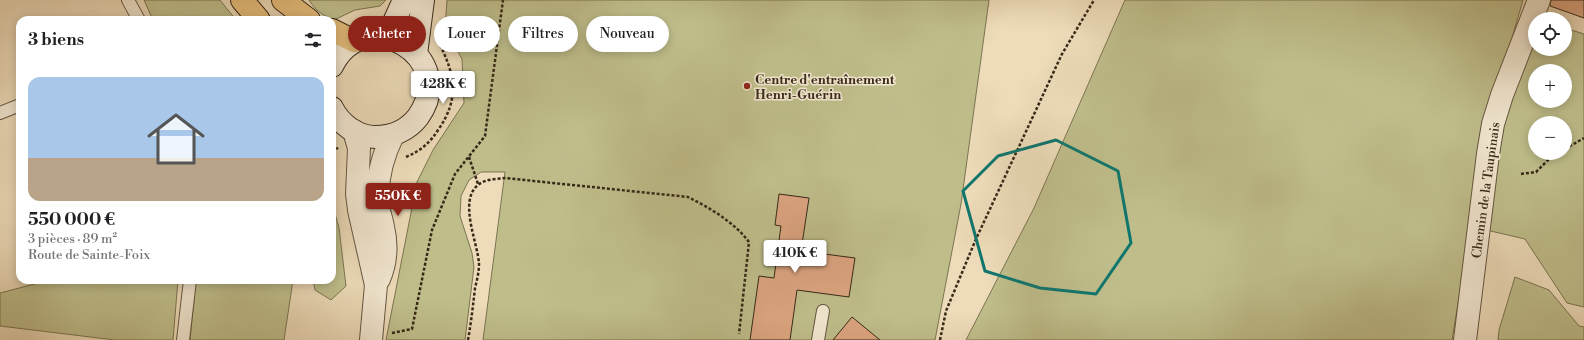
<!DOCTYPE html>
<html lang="fr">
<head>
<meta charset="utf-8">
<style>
	:root { --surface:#fff; --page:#f2f2f2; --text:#202124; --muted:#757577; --line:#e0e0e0; --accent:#8f2418 }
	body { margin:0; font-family:"Libre Bodoni",serif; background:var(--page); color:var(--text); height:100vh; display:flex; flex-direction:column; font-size:15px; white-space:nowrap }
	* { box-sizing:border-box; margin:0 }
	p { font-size:13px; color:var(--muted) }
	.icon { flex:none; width:22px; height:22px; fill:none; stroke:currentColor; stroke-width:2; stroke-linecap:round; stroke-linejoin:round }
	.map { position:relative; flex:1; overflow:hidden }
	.details { position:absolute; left:16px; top:16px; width:320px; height:268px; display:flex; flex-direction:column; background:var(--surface); border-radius:12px; box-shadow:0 2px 10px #0003 }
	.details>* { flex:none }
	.banner { position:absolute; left:348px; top:16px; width:380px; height:36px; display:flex; gap:8px }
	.fabs { position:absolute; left:1528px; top:12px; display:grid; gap:8px }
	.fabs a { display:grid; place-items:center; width:44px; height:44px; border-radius:50%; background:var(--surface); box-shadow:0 2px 10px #0003; font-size:20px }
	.price { position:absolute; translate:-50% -34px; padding:0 9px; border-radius:4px; background:#fff; color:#222; font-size:13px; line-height:26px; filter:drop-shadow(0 1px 2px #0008) }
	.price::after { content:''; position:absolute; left:50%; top:24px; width:12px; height:9px; margin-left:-6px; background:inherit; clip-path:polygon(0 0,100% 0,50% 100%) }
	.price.active { background:var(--accent); color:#fff }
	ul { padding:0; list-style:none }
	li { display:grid; align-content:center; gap:8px; height:212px; padding:0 12px }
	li+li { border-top:1px solid var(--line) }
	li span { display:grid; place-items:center; height:124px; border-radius:12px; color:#555 }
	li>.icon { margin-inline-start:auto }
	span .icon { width:72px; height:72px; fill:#fffc; stroke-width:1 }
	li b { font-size:17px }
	h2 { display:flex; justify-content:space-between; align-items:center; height:48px; padding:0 12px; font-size:17px }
	.chip { padding:0 14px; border-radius:18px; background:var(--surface); box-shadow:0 2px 10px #0003; font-size:14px; line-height:36px }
	.chip.active { background:var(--accent); color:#fff }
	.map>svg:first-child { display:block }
	.green { fill:#bfbe8b; stroke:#7b7452; fill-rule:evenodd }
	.building { fill:#dca581; stroke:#372918 }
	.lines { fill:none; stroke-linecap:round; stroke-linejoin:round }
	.service-casing { stroke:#645640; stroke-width:14 }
	.minor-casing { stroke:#645640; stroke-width:24 }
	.tertiary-casing { stroke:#645640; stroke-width:24 }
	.secondary-casing { stroke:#372918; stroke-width:24 }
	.trunk-casing { stroke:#372918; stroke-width:24 }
	.path { stroke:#372918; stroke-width:2.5; stroke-dasharray:3 2; stroke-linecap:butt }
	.service { stroke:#f3e8d2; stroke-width:12 }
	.minor { stroke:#f3e8d2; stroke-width:22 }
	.tertiary { stroke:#f3e8d2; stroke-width:22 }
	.secondary { stroke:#f3e8d2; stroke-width:22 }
	.trunk { stroke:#e6be7c; stroke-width:22 }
	.marked { fill:none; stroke:#0f766e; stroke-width:3; stroke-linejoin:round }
	.poi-dot { fill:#8f2418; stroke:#f3e8d2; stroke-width:1.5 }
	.labels { text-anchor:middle; stroke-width:3; stroke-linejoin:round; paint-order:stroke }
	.poi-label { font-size:13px; font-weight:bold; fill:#372918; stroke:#f3e8d2; text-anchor:start }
	.street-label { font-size:13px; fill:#372918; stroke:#f3e8d2 }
</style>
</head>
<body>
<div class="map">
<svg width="1584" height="340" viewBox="0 0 1584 340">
	<rect width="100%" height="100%" fill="#eddbb9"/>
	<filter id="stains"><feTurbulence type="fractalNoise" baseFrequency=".005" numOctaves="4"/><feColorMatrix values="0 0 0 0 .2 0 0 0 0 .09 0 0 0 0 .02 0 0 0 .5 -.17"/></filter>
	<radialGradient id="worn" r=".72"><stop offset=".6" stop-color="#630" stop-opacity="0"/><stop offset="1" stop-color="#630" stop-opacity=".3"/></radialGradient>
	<path class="green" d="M144,0H220L236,20H153Z
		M309,0H386L380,6L355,10L334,20C322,15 316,11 309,0Z
		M447,0H989L961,204L935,340H483L505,172H481L469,180L461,196L460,216L472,253L474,267L465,340H386L417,182L433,150L464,103L462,59L445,29Z
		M1125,0H1523L1489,117L1452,340H966L1034,208Z
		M1565,28L1584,34V307L1567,303L1525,239L1482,229L1500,123L1535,42V49H1565ZM1535,71H1565V101H1535ZM1535,123H1565V153H1535Z
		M332,203L339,228L346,286L331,300L315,290L313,280H332Z
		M1515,277L1549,290L1579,326L1584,327V340H1498L1499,330Z
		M50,280H178L173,340H115L0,326V293Z
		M196,280H293L284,340H190Z"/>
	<path class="building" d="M1551,0H1584V18L1550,6Z
		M779,194L809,198L801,251L855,258L849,297L797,290L790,340H750L759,276L774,278L781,226L775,225Z
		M852,317L880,340H833Z"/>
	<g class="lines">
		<g class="service-casing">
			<path id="service" d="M128,0L139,20
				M0,113L20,105
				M183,340L190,280
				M818,340L823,311"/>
		</g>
		<g class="minor-casing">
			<path id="minor" d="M1465,340L1488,154L1493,124L1502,95L1539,0"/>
		</g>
		<g class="tertiary-casing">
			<path id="tertiary" d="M354,131L359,148L357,194L359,210L376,285L371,340
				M379,279C386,263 387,244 383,227C382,220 379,213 378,206C376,181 382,157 393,135"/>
		</g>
		<g class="secondary-casing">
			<path id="secondary" d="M385,36L394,22L404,0
				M416,54L423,0
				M332,66C364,0 461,57 418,117C408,130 392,137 375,137C357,137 340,124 332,108"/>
		</g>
		<g class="trunk-casing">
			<path id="trunk" d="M242,0L259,20
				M283,0L309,20
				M332,30L354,41"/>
		</g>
		<path class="path" d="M332,145L338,149
			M1565,149L1584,138
			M406,157C420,151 430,143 438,130C460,99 455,74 439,43
			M469,157L478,184
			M1521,174L1536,172L1548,160L1559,153
			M392,333L412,329L432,230L455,174L485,136L503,0
			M468,340C471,323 473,306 475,288C477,280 479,272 479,264C478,243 458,201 478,185C485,179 496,179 505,178L688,197C710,208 734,222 749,242L739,334
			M940,340L946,311L976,239L1062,54L1094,0"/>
		<use href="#service" class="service"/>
		<use href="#minor" class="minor"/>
		<use href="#tertiary" class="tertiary"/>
		<use href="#secondary" class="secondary"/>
		<use href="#trunk" class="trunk"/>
	</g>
	<path class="marked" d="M1056,140L1118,171L1131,243L1096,294L1040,288L985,271L963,191L998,156Z"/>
	<circle class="poi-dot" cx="747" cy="86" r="4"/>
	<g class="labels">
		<g class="poi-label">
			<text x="755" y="84">Centre d'entraînement<tspan x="755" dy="15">Henri-Guérin</tspan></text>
		</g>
		<g class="street-label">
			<text transform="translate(1485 190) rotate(-82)" y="5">Chemin de la Taupinais</text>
		</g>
	</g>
	<rect width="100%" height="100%" filter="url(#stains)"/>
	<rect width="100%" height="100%" fill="url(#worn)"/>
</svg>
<div class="fabs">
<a><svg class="icon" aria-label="locate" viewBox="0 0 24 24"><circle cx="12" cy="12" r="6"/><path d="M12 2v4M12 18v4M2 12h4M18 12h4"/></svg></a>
<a>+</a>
<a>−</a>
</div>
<b class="price" style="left:443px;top:105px">428K €</b>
<b class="price active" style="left:398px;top:217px">550K €</b>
<b class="price" style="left:795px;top:274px">410K €</b>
<div class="banner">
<a class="chip active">Acheter</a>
<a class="chip">Louer</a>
<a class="chip">Filtres</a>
<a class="chip">Nouveau</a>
</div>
<section class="details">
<h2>3 biens<svg class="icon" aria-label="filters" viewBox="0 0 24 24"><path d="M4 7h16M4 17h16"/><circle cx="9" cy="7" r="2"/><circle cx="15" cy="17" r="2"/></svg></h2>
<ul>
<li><span style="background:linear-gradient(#a9c7e8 65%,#b9a48a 0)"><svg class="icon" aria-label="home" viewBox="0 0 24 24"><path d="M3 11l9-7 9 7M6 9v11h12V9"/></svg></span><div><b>550 000 €</b><p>3 pièces · 89 m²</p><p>Route de Sainte-Foix</p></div></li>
</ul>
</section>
</div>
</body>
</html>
